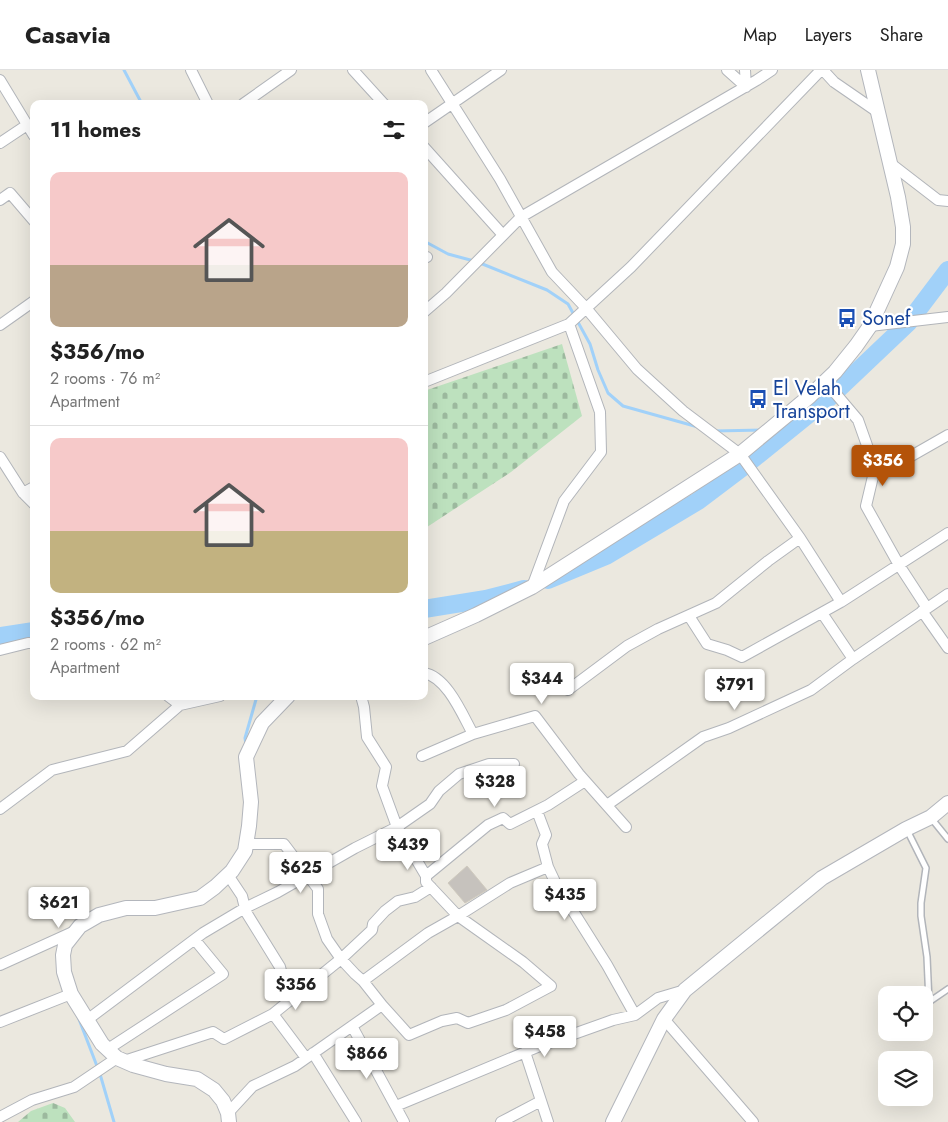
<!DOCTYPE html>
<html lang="en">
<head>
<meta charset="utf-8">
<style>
	:root { --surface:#fff; --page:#f6f6f6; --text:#222; --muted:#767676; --line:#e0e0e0; --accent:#b45309 }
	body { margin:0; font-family:Jost,sans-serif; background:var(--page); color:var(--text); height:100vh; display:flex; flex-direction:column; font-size:19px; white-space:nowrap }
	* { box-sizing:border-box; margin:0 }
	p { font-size:16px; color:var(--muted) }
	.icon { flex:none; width:28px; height:28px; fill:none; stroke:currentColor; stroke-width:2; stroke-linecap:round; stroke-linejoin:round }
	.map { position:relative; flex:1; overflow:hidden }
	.panel { position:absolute; left:30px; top:30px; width:398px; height:600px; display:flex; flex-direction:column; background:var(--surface); border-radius:10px; box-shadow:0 5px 20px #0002 }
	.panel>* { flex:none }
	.tools { position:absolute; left:878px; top:916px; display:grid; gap:10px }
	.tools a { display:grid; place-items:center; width:55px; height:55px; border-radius:10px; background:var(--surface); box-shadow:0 5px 20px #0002; font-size:25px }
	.price { position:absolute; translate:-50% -42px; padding:0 11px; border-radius:5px; background:#fff; color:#222; font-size:16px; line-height:32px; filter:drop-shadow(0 1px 2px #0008) }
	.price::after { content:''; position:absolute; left:50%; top:30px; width:15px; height:11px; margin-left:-8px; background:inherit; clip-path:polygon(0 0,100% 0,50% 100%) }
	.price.active { background:var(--accent); color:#fff }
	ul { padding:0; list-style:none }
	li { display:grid; align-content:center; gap:10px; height:265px; padding:0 20px }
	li+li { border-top:1px solid var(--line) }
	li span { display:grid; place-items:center; height:155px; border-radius:10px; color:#555 }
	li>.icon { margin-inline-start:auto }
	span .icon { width:90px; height:90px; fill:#fffc; stroke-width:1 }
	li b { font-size:21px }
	h2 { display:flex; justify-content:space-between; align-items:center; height:60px; padding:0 20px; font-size:21px }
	header { display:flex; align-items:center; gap:30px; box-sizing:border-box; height:70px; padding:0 25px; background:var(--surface); border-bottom:1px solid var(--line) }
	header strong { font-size:24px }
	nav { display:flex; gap:28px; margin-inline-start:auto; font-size:18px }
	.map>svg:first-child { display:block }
	.cemetery { fill:url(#cemetery-stones) }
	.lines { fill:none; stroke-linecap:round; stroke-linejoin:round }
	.stream { stroke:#a1d1f9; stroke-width:3 }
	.river { stroke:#a1d1f9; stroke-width:18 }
	.building { fill:#c6c2bd; stroke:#cfcabe }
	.lane-casing { stroke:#b2b5ba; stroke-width:8 }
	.street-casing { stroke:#b2b5ba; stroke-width:12 }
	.secondary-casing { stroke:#b3b6bc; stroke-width:16 }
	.lane { stroke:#fff; stroke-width:5 }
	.street { stroke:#fff; stroke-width:10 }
	.secondary { stroke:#fff; stroke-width:14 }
	.labels { text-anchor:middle; stroke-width:4.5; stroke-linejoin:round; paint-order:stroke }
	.transit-label { font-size:20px; fill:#164399; stroke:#fff; text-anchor:start }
</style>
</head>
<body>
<header>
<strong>Casavia</strong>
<nav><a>Map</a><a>Layers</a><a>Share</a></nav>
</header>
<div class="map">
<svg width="948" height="1052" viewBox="0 0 948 1052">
	<defs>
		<pattern id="cemetery-stones" width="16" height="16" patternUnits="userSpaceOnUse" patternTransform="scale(1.25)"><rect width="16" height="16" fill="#bde1be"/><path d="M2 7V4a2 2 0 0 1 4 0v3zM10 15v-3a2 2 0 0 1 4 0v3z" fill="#9cb99e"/></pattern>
	</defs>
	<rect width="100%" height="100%" fill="#ebe8df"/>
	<path class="cemetery" d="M562,274L582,346L511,402L424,459V321Z
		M53,1033L65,1038L75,1052H18L31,1041Z"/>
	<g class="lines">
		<path class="stream" d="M124,0L142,34
			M424,171L448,184L474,191
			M480,193L547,220L568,234L590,274L598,300L608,323L623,336L698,357
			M779,358L793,356
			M714,361L763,360
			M246,675L245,668L257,626
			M77,944L100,1004L114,1052"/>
		<path class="river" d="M548,510L606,486L698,431L747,394L830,327L908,253L948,200
			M424,539L486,529L524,519
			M0,566L34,561"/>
	</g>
	<path class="building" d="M467,796L487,820L465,833L448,813Z"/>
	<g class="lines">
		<g class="lane-casing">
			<path id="lane" d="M931,748L948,769
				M907,760L926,798L921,833V846L927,887L929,932
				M929,932L948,919"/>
		</g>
		<g class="street-casing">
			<path id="street" d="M191,0L208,34
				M353,0L384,34
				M431,0L500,109L552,202L586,238L637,299L683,341L740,384L800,468L841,532
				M727,0L746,17
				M745,0L746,17
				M823,0L834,12L879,43
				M0,10L34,66
				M243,34L291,0
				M424,53L501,0
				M0,73L27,55
				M424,77L503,165
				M890,93L938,130L948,131
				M0,130L10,123L34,151
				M424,188L427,187
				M424,242L446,223L521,147L757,10L772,0
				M0,255L34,231
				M870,256L948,247
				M825,311L858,350L875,398L866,436L899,495L927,538
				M424,312L569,254L631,197L821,0
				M0,387L23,423L34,434
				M875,398L885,401L948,365
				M23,423L34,417
				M532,517L564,431L601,382L600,342L569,254
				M922,541L948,578
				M689,546L707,574L727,580L742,587L841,532L948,463
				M0,580L28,573H34
				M853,589L948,524
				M424,603C447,607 462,644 473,664L535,646L579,704L626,757
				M568,620L627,576L658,559L716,533L768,491L800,468
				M168,626L180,635L220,626
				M361,626L364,637L367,667L386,697L382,716L397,757L426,806V812L458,846L523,892L551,916L506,940L468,953L457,948L442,951L409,965L382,935
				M422,686L473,664
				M607,735L703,667L729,658L811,620L853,589L822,543
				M0,739L52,700L127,681L180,635
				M537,741L546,765L542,774L548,797L556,814L607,895L635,945
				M246,774H284L318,819V844L327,869L341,889L355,904L363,911
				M228,805L242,826L246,842L280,897L283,909L292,928
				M426,806L488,755L503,748L510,754L548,735L585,711
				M0,895L75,861
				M273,944L306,988
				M664,949L753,1052
				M87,950L203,863L245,838L278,822L355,778L397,757L430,734L439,721L459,704L489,694H514
				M0,952L71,924
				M352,956L404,1052
				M108,979L223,904L195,870
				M525,982L548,1052
				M313,983L356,1052
				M124,991L213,962L224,969L273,944L341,889L372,860L373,854L385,841L398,831L415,827L431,817
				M396,1036L540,976L613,950L635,945L658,928L685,920
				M228,1043L253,1016L295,996L382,935L363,911L428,863L458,846L510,813L548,797
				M0,1047L32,1030L74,1017L117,988
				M501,1052L541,1031"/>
		</g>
		<g class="secondary-casing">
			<path id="secondary" d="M424,568L476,545L532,517L740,384L810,326L835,302L856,276L870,256L897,197L903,174V157L898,127L868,0
				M229,1052L228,1043L223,1031L214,1020L197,1009L166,1004L133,995L117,988L102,974L71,924L64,902L63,885L65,875L80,856L99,845L126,838H155L200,828L215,817L232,801L245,781L249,756L251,732L246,687L262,653L288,626
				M613,1052L664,949L685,920L822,808L906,759L931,747L948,733"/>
		</g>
		<use href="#lane" class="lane"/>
		<use href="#street" class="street"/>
		<use href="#secondary" class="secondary"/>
	</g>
	<defs>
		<g id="bus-bare" transform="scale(1.5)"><path d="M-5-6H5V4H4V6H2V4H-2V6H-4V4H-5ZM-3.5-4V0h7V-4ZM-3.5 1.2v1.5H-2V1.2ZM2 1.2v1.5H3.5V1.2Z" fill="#1a4fb4" stroke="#fff" stroke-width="2.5" paint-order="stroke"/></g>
	</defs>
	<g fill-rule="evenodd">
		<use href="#bus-bare" x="847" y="248"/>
		<use href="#bus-bare" x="758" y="329"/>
	</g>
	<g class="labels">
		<g class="transit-label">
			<text x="862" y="255">Sonef</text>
			<text x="773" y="325">El Velah<tspan x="773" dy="23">Transport</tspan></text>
		</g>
	</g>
</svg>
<div class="tools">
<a><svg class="icon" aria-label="locate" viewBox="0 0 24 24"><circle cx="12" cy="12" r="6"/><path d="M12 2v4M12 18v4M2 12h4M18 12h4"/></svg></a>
<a><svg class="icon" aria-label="layers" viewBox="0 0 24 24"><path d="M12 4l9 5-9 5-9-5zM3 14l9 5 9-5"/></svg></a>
</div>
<b class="price active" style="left:883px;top:417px">$356</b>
<b class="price" style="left:542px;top:635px">$344</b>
<b class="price" style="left:735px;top:641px">$791</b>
<b class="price" style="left:495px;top:738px">$328</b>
<b class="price" style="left:408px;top:801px">$439</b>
<b class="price" style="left:301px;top:824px">$625</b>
<b class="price" style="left:565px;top:851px">$435</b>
<b class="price" style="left:59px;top:859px">$621</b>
<b class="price" style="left:296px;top:941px">$356</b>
<b class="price" style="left:545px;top:988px">$458</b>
<b class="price" style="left:367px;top:1010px">$866</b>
<section class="panel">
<h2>11 homes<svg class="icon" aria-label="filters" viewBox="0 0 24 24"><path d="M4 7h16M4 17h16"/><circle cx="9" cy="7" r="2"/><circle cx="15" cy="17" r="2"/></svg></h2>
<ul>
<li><span style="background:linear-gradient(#f6c9c9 60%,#b9a48a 0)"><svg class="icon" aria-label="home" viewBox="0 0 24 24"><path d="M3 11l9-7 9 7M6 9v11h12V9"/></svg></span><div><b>$356/mo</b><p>2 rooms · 76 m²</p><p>Apartment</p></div></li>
<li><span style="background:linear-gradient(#f6c9c9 60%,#c2b280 0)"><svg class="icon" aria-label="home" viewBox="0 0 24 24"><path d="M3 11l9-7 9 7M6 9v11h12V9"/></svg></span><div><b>$356/mo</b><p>2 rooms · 62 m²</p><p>Apartment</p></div></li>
</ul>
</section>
</div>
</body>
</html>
